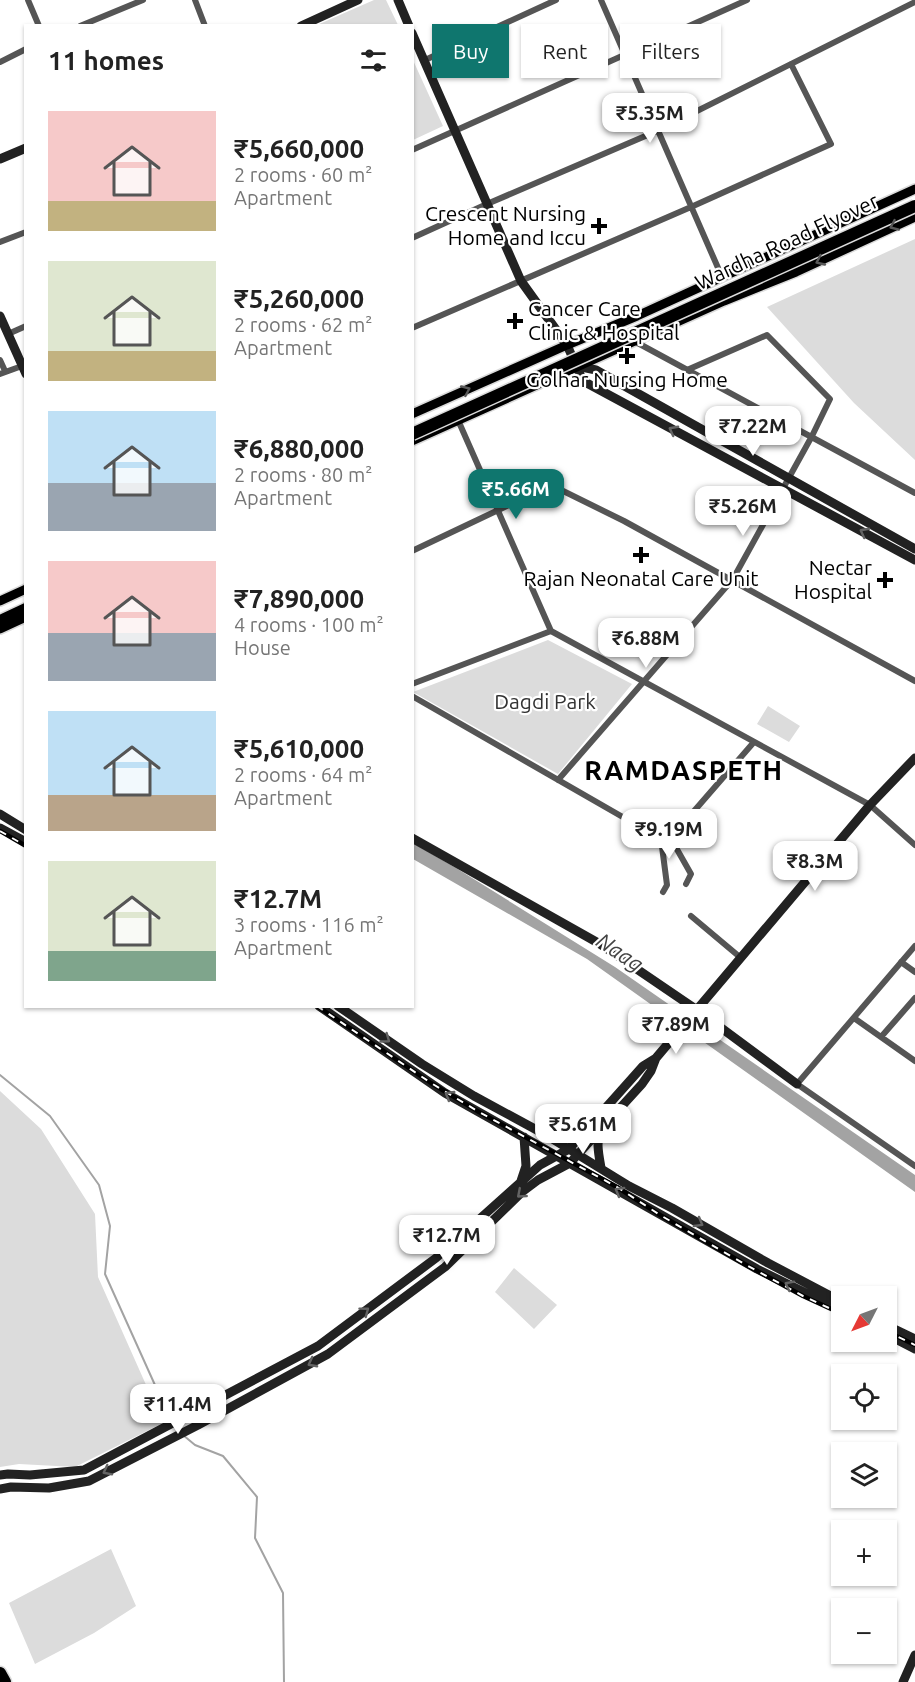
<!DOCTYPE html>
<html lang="en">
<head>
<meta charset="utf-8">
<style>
	:root { --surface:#fff; --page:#f6f6f6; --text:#222; --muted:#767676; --accent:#0f766e }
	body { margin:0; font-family:Ubuntu,sans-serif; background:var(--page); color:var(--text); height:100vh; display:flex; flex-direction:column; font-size:22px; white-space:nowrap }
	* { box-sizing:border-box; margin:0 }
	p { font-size:20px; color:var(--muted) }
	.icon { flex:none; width:33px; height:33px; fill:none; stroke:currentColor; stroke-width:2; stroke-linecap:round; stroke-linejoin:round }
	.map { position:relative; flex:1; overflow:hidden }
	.drawer { position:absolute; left:24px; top:24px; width:390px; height:984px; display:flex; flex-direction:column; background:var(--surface); border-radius:0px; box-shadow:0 2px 4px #0004 }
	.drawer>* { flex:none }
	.hud { position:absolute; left:432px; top:24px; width:393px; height:54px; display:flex; gap:12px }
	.needle { width:39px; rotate:228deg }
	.fabs { position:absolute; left:831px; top:1286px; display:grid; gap:12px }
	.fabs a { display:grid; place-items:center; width:66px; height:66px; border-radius:0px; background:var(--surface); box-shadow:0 2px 4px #0004; font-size:30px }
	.price { position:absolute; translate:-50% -51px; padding:0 14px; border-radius:12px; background:#fff; color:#222; font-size:20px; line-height:39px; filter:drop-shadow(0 2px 3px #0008) }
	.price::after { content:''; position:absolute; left:50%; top:36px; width:18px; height:14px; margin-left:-9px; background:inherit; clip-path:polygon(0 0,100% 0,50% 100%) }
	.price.active { background:var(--accent); color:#fff }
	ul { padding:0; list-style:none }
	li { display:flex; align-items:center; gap:18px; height:150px; padding:0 24px }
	li span { display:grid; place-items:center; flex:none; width:168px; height:120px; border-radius:0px; color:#555 }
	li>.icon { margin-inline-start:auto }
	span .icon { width:72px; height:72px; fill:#fffc; stroke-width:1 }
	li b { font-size:26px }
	h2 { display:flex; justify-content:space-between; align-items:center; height:72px; padding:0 24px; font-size:26px }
	.tag { padding:0 21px; border-radius:0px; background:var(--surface); box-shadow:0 2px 4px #0004; font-size:21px; line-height:54px }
	.tag.active { background:var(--accent); color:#fff }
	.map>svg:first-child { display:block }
	.green { fill:#dcdcdc }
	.water { fill:#a3a3a3 }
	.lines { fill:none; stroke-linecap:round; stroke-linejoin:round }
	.stream { stroke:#a3a3a3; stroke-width:2 }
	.primary-casing { stroke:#dbdbdb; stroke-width:12 }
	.highway-casing { stroke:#dbdbdb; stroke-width:15 }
	.street { stroke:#555; stroke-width:6 }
	.secondary { stroke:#222; stroke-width:9 }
	.primary { stroke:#000; stroke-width:9 }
	.highway { stroke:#000; stroke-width:12 }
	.rail-casing { stroke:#000; stroke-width:4.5 }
	.rail { stroke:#fff; stroke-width:2; stroke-dasharray:7; stroke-linecap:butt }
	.highway-bridge-casing { stroke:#dbdbdb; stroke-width:15; stroke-linecap:butt }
	.highway-bridge { stroke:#000; stroke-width:12 }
	.oneway { stroke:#595959 }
	.oneway2 { stroke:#646464 }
	.poi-dot { fill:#000; stroke:#fff; stroke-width:2 }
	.labels { text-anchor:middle; stroke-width:4.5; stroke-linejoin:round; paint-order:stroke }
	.poi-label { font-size:21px; fill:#000; stroke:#fff; text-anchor:end }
	.street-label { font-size:21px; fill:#000; stroke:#fff }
	.park-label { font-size:21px; fill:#333; stroke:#fff }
	.water-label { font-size:22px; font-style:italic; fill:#444; stroke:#fff }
	.district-label { font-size:27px; font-weight:bold; letter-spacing:1.5px; fill:#000; stroke:#fff }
</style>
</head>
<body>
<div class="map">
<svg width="915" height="1682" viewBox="0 0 915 1682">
	<rect width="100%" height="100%" fill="#fff"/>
	<path class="green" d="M374,0H386L398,25H317Z
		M412,58L443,126L413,140H412Z
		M915,239V460L854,403L767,307Z
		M548,640L632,684L558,774L413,692Z
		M768,706L800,726L789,742L757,724Z
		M0,1091L41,1129L95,1214L98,1277L163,1423L75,1467L19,1464L0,1467Z
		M514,1268L557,1305L534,1329L495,1292Z
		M111,1549L136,1606L94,1633L35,1664L9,1603Z"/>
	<path class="water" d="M413,843L456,868L615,967L915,1175V1192L587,959L413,859Z"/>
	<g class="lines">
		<path class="stream" d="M0,1075L50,1116L99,1185L110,1226L105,1274L168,1414L172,1420
			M183,1435L195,1445L223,1456L257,1497L255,1538L283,1593L284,1682"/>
		<g class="primary-casing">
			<path id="primary" d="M412,414L567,345L637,316L915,189
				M412,441L724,301L796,272L915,217
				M0,601L26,589
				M0,629L26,617"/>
		</g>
		<g class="highway-casing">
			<path id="highway" d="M0,621L26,609
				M0,1673L5,1682"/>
		</g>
		<path class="street" d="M28,0L39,26
			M195,0L205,26
			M601,0L722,277
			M80,26L143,0
			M425,60L556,0
			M0,62L26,49
			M412,150L747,0
			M412,238L487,204L657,131L915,2
			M0,242L26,232
			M412,328L691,207L831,144L791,64
			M8,334L26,326
			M634,341L915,493
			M0,360L5,371
			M0,374L22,366
			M458,420L551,631
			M412,551L551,485L624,521L915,681
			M412,684L551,631L870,805L915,845
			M412,696L661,839L666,838L675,833L754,742
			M558,780L733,579L812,436L830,399L767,335L687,370
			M670,837L691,874L686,884
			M661,839L667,885L663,892
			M691,916L741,958
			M915,946L797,1084L915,1166
			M901,962L915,972
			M854,1018L915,1061
			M881,1037L915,998"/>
		<path class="secondary" d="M398,0L409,26
			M301,26L358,0
			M412,33L521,281L567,345L583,381L915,560
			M0,159L26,148
			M0,316L26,374
			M577,366L596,370L915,549
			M0,814L26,830
			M0,828L26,842
			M412,838L600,944L697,1010L797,1084
			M319,1006L445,1093L757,1269L842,1311
			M338,1006L422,1064L474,1096L546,1135L629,1186L672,1208L768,1263L842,1302
			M600,1131C596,1144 599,1155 601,1168
			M521,1181L526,1166L524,1137
			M886,1325L915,1339
			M886,1334L915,1349
			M0,1475L8,1474L30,1475L84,1470L318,1346L436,1258L540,1165L569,1149L643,1066L656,1058L870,805L915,758
			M0,1489L11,1487L49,1488L89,1481L198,1425L328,1354L445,1267L522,1192L538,1180L570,1163L642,1084L651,1071L656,1058
			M903,1682L915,1655"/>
		<use href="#primary" class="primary"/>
		<use href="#highway" class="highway"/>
		<g class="rail-casing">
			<path id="rail" d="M0,831L26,846
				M317,1006L431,1083L479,1112L617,1187L660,1215L748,1266L803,1296L842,1314
				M886,1331L915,1345"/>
		</g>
		<use href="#rail" class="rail"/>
		<g class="highway-bridge-casing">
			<path id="highway-bridge" d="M412,434L915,206"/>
		</g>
		<use href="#highway-bridge" class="highway-bridge"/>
	</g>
	<defs><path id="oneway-chevron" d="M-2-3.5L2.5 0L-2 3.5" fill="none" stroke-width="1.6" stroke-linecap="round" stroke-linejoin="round" transform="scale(1.5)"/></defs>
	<g class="oneway">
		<use href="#oneway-chevron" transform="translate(894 226) rotate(156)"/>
		<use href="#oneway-chevron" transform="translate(820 261) rotate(155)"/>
		<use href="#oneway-chevron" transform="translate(466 390) rotate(-24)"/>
	</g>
	<g class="oneway2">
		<use href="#oneway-chevron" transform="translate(673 430) rotate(-152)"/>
		<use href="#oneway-chevron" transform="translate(864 532) rotate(-152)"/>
		<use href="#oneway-chevron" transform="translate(386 1039) rotate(36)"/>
		<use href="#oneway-chevron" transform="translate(449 1095) rotate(-149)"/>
		<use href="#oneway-chevron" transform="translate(619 1191) rotate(-150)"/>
		<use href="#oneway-chevron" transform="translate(521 1194) rotate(139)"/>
		<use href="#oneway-chevron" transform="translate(699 1223) rotate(30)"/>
		<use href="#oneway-chevron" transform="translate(789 1285) rotate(-153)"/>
		<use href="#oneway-chevron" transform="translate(365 1311) rotate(-37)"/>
		<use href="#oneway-chevron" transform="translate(312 1363) rotate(152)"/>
		<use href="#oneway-chevron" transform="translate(107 1471) rotate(153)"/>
	</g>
	<g class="poi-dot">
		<path d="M596 217h6v6h6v6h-6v6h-6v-6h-6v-6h6z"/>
		<path d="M512 312h6v6h6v6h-6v6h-6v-6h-6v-6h6z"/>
		<path d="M624 347h6v6h6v6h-6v6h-6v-6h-6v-6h6z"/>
		<path d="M638 546h6v6h6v6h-6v6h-6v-6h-6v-6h6z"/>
		<path d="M882 571h6v6h6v6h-6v6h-6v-6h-6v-6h6z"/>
	</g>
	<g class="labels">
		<g class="poi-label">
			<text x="586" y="221">Crescent Nursing<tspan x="586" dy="24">Home and Iccu</tspan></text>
			<text x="528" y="316" text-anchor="start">Cancer Care<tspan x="528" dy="24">Clinic &amp; Hospital</tspan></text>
			<text x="627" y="387" text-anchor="middle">Golhar Nursing Home</text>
			<text x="872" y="575">Nectar<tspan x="872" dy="24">Hospital</tspan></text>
			<text x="641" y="586" text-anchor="middle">Rajan Neonatal Care Unit</text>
		</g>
		<g class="street-label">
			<text transform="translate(787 242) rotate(-25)" y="7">Wardha Road Flyover</text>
		</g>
		<g class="park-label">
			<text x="545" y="709">Dagdi Park</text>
		</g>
		<g class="water-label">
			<text transform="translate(620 952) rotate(34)" y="8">Naag</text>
		</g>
		<g class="district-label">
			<text x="684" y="780">RAMDASPETH</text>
		</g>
	</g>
</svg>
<div class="fabs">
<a><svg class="needle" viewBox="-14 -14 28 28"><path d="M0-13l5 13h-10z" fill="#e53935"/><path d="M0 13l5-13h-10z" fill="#767676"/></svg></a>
<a><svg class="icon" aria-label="locate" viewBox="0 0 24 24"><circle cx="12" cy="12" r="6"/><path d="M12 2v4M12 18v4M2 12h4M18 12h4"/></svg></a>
<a><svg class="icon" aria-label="layers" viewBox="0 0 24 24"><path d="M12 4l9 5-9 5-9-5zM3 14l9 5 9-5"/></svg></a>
<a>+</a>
<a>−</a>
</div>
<b class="price" style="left:650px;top:144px">₹5.35M</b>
<b class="price" style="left:753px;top:457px">₹7.22M</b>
<b class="price active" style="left:516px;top:520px">₹5.66M</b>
<b class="price" style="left:743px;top:537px">₹5.26M</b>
<b class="price" style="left:646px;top:669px">₹6.88M</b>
<b class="price" style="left:669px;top:860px">₹9.19M</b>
<b class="price" style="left:815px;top:892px">₹8.3M</b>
<b class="price" style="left:676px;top:1055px">₹7.89M</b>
<b class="price" style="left:583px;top:1155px">₹5.61M</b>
<b class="price" style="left:447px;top:1266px">₹12.7M</b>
<b class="price" style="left:178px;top:1435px">₹11.4M</b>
<div class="hud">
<a class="tag active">Buy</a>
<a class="tag">Rent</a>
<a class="tag">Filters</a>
</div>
<section class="drawer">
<h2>11 homes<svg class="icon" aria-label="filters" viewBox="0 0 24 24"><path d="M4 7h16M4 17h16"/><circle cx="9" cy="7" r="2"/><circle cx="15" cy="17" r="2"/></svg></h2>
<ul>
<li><span style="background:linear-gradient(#f6c9c9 75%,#c2b280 0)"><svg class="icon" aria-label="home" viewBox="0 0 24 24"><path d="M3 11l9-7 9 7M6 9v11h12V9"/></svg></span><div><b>₹5,660,000</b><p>2 rooms · 60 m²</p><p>Apartment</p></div></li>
<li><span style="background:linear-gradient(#dfe7d0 75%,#c2b280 0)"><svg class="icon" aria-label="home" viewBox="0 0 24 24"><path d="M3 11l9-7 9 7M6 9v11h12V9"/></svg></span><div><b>₹5,260,000</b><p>2 rooms · 62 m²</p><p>Apartment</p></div></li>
<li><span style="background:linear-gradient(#bfe0f5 60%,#9aa5b1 0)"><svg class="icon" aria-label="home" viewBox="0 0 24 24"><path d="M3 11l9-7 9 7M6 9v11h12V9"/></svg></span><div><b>₹6,880,000</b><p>2 rooms · 80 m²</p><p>Apartment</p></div></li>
<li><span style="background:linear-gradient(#f6c9c9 60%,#9aa5b1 0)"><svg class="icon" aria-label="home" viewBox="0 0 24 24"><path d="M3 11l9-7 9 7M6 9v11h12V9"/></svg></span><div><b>₹7,890,000</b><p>4 rooms · 100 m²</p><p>House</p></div></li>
<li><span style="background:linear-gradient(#bfe0f5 70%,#b9a48a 0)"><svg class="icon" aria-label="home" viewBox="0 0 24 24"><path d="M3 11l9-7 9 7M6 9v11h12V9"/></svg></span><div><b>₹5,610,000</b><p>2 rooms · 64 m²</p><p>Apartment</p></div></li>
<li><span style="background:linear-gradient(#dfe7d0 75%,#7fa58c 0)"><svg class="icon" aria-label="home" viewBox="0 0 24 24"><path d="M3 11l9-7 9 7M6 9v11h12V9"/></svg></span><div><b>₹12.7M</b><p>3 rooms · 116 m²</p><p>Apartment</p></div></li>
</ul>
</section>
</div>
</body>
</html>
